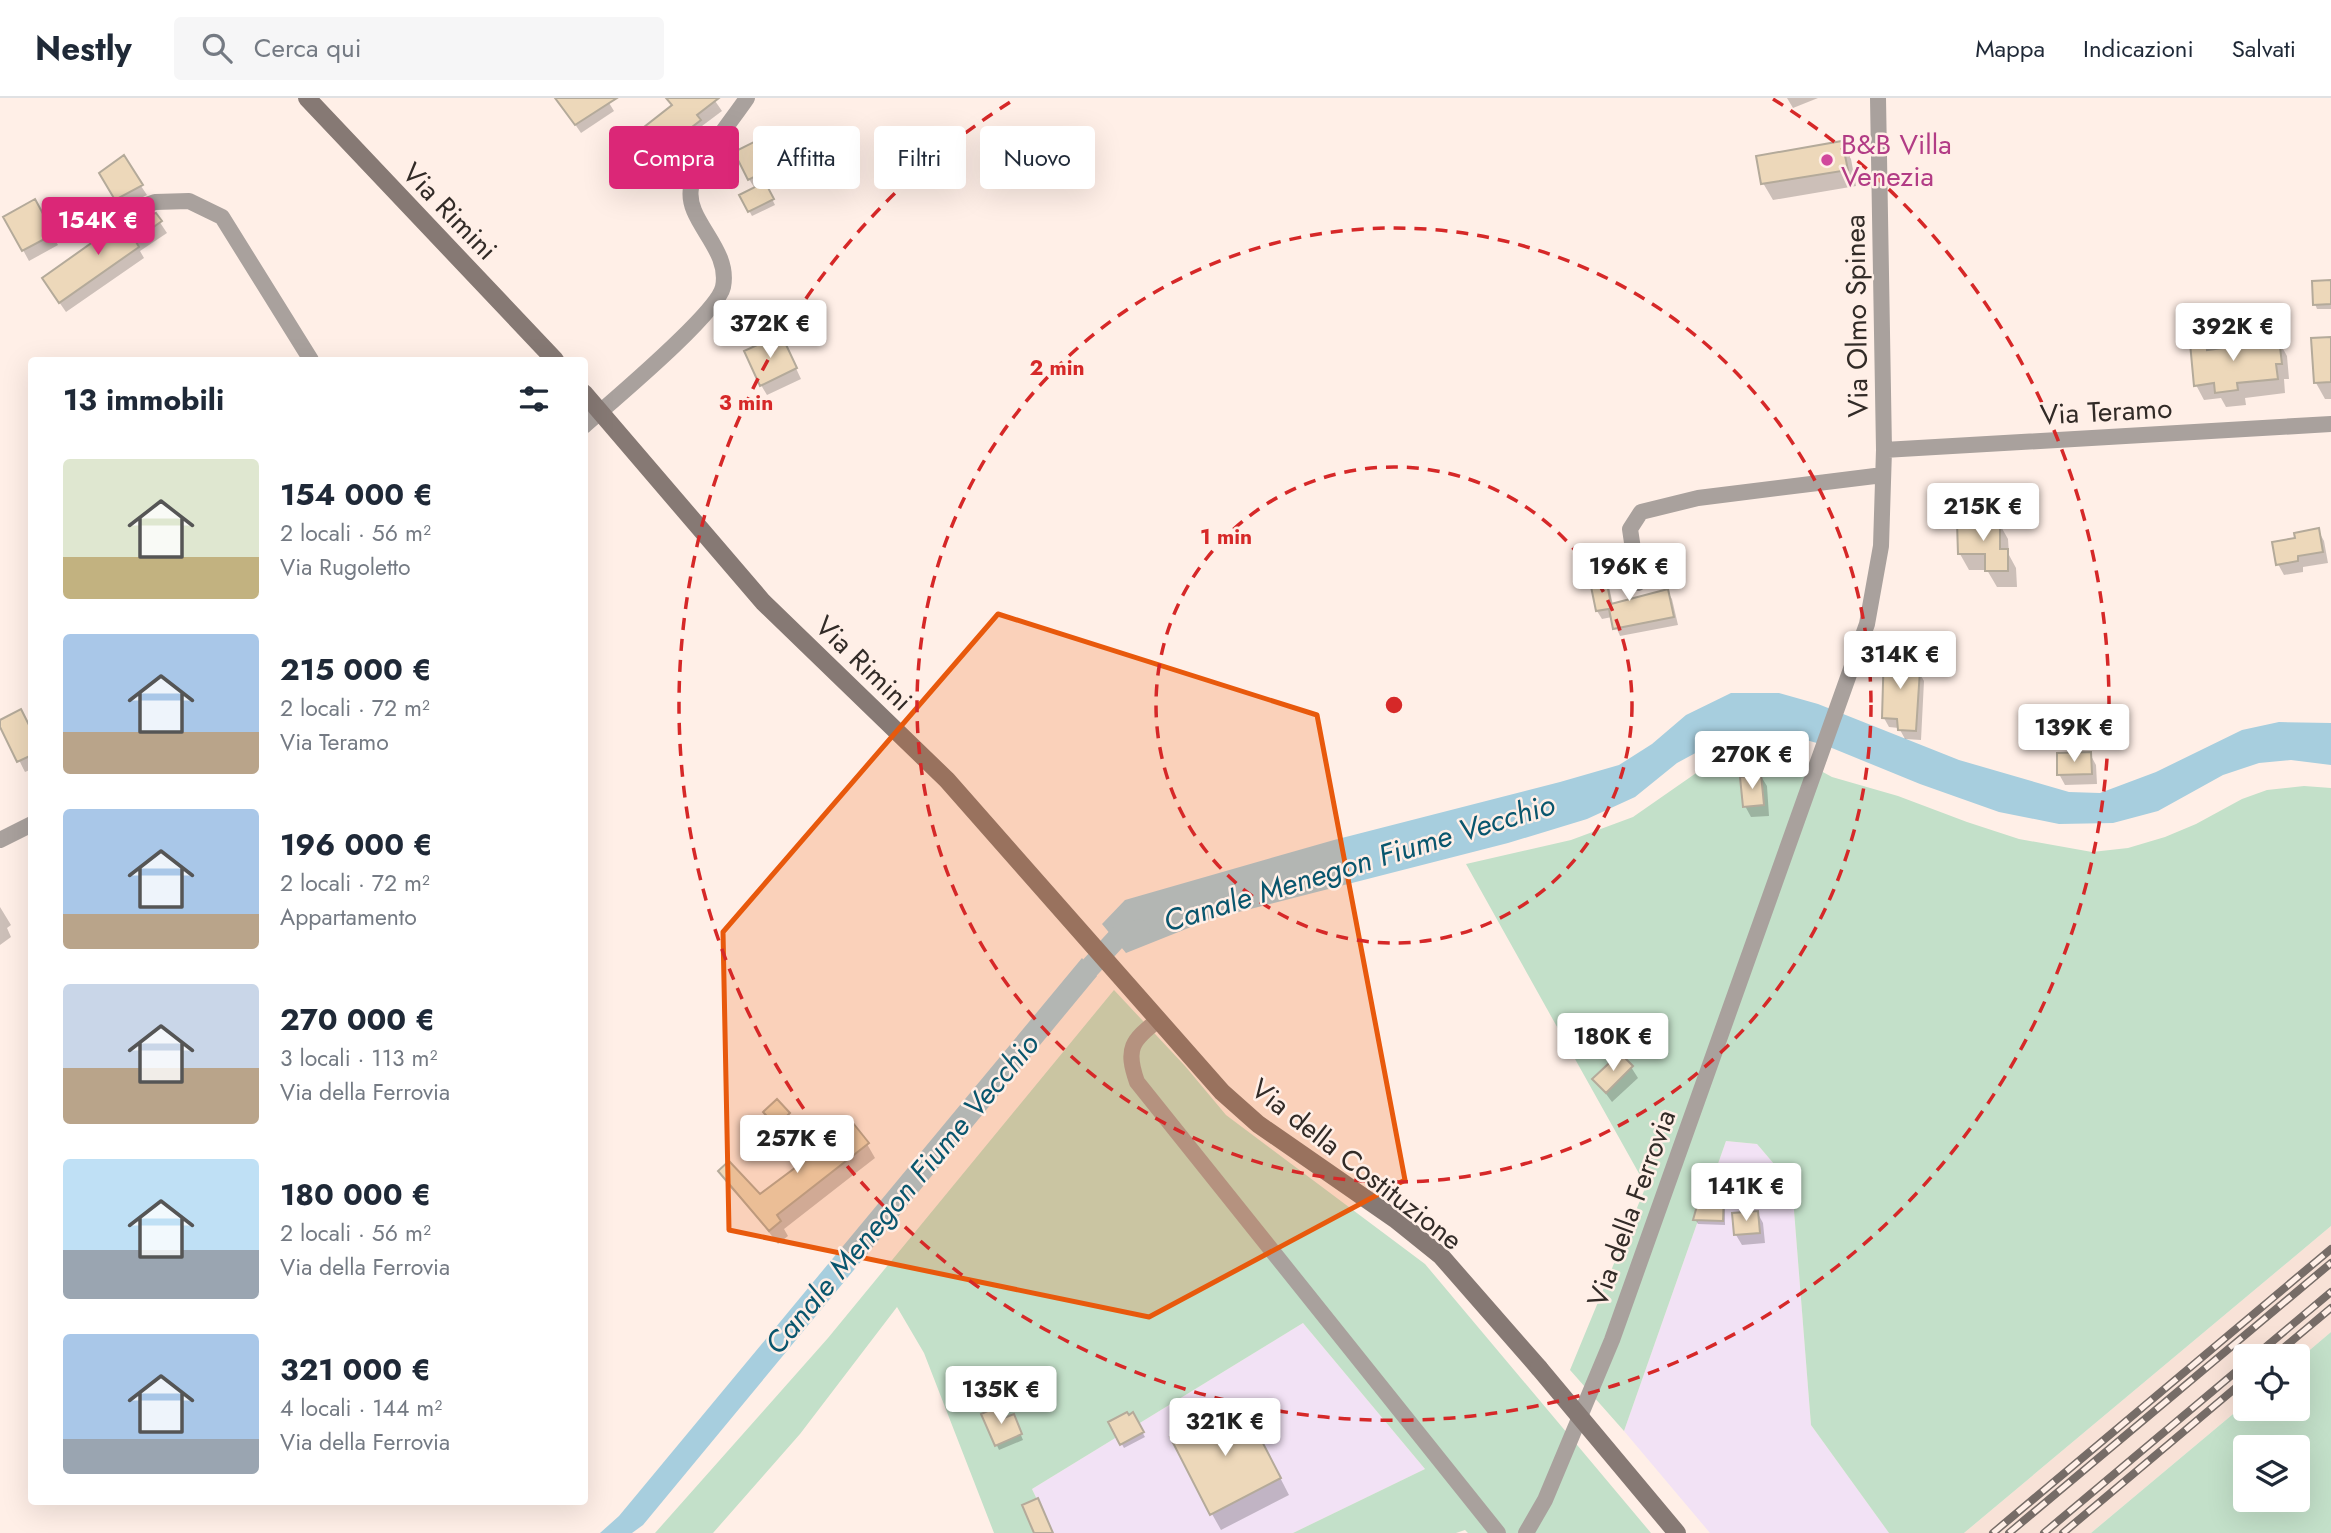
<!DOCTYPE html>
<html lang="it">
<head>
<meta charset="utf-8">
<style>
	:root { --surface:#fff; --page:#f6f6f7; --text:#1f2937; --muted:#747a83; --line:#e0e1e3; --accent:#db2777 }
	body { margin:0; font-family:Jost,sans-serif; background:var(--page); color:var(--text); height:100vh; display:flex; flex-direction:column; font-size:26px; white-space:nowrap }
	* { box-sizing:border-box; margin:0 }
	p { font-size:23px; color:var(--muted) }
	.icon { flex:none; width:38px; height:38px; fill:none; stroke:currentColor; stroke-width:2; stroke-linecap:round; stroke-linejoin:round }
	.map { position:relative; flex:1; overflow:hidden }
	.side { position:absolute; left:28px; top:259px; width:560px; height:1148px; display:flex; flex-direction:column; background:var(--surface); border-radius:7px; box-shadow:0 7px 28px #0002 }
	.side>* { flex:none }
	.hud { position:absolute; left:609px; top:28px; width:665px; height:63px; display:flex; gap:14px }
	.buttons { position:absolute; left:2233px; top:1246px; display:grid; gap:14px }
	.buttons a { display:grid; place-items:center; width:77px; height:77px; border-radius:7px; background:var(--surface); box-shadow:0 7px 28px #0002; font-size:35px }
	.price { position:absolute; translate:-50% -60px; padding:0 16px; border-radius:7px; background:#fff; color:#222; font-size:23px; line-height:46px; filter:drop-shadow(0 2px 4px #0008) }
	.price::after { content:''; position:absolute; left:50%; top:42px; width:21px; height:16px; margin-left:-10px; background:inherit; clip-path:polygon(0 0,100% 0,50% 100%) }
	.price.current { background:var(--accent); color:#fff }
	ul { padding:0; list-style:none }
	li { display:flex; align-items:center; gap:21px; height:175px; padding:0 35px }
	li span { display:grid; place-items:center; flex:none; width:196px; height:140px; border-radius:7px; color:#555 }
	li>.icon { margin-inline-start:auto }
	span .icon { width:84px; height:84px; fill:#fffc; stroke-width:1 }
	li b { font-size:30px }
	h2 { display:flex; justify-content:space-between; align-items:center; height:84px; padding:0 35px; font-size:30px }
	.chip { padding:0 24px; border-radius:7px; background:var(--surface); box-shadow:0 7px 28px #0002; font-size:24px; line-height:63px }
	.chip.current { background:var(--accent); color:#fff }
	header { display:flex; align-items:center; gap:42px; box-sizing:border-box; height:98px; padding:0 35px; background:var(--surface); border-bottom:2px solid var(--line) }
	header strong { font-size:33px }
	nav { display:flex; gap:38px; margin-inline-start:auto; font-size:24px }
	.search { width:490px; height:63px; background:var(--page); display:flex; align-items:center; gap:18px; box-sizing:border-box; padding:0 24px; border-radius:7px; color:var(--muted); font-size:26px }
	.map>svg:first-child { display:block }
	.built { fill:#f8e2d7 }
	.industrial { fill:#f2e2f5 }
	.green { fill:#c3e0c9; fill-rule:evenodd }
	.water { fill:#a7cede }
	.shadow { fill:#0003 }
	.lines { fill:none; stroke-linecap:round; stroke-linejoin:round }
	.canal { stroke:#a7cede; stroke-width:21 }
	.building { fill:#edd8ba; stroke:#b4aa9a; stroke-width:2 }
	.minor { stroke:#a9a19d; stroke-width:16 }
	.secondary { stroke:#867974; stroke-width:18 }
	.rail-casing { stroke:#766c67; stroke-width:8 }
	.rail { stroke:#ffefe7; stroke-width:5; stroke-dasharray:16; stroke-linecap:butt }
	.secondary-bridge { stroke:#867974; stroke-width:18 }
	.marked { fill:#e8590c; fill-opacity:0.2; stroke:#e8590c; stroke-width:5; stroke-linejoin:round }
	.ring { fill:none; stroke:#d62828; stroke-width:3.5; stroke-dasharray:12 9 }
	.hotel-dot { fill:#d1479c; stroke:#ffefe7; stroke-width:2.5 }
	.labels { text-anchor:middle; stroke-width:5; stroke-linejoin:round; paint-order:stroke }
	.hotel-label { font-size:28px; fill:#b23c85; stroke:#ffefe7; text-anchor:start }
	.street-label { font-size:28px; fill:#322b27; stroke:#ffefe7 }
	.water-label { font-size:30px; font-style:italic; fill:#09566e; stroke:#ffefe7 }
	.centre { fill:#d62828; stroke:#ffefe7; stroke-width:3.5 }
	.ring-label { font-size:21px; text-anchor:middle; font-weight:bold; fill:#d62828; stroke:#ffefe7; stroke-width:5; stroke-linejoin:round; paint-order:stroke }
</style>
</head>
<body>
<header>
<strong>Nestly</strong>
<div class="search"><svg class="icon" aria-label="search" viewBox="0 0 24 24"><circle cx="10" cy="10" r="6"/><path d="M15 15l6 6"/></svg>Cerca qui</div>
<nav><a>Mappa</a><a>Indicazioni</a><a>Salvati</a></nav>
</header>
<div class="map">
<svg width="2331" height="1435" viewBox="0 0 2331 1435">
	<rect width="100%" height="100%" fill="#ffefe7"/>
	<path class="built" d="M2331,1128V1234L2298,1262V1258H2245V1306L2091,1435H1964Z"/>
	<path class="industrial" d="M1726,1043L1757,1046L1792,1087L1811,1327L1889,1435H1710L1624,1333Z
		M1303,1225L1425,1371L1293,1435H1053L1032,1391Z"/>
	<path class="green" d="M1773,647L1832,679L1898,698L1967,724L2019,741L2092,754L2128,750L2165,739L2196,726L2242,701L2267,692L2304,688L2331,690V1128L1964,1435H1889L1811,1327L1792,1087L1757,1046L1726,1043L1624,1333L1570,1272L1646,1088L1466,766L1571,742L1633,719L1712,664L1739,650Z
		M1114,892L1185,968L1226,1017L1425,1166L1651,1435H1468L1465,1432L1456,1435H1293L1425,1371L1303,1225L1032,1391L1053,1435H994L924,1255L897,1209L800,1336L713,1435H655L828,1240Z
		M2331,1234V1435H2091L2245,1306V1311H2298V1262ZM2245,1349H2298V1402H2245Z"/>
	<path class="water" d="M1731,595H1779L1818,606L1959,662L2069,694L2100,695L2156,674L2242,632L2279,624L2331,625V667L2291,662L2259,665L2223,677L2158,713L2113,725L2059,726L1999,714L1920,686L1827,648L1775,633H1750L1725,639L1677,665L1635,699L1587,721L1508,745L1211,821L1126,855L1102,826L1125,802L1334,742L1560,684L1619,667L1652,646L1686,617Z
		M1082,860L1097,878L643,1427L632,1435H600L619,1418Z"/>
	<path class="shadow" d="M557,0H606L614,13L581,35Z
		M667,0H713L722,13L702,28L705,34L664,66L641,34L673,9Z
		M1787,0H1818L1793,10Z
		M1841,45L1851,61L1856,88L1773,102L1763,85Z
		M779,47L792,73L765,87L775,107L752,118L741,98L755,91L749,81Z
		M102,76L141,88L147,97L121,110Z
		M34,104L58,147L29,163L5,119Z
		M155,117L167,135L140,153L144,160L66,214L50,191Z
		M2331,184V211H2317L2315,206Z
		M2205,235L2213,253L2278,242L2287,258L2289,281H2284L2285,295L2245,300L2246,307L2226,309L2221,300L2204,302L2196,287Z
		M2331,241V301H2325L2316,285Z
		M786,249L801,281L767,297L761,287Z
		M1999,425L2008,441L2009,457L2016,470L2017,489H1997L1987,472H1969L1960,456Z
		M2318,432L2324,443L2328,465L2303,469V474L2284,477L2278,466L2297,441Z
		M1602,467L1606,475L1613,507L1667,493L1672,501L1678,527L1620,538L1612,519L1602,521L1597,513L1589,470Z
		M1904,553L1909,563V574H1919L1924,583L1921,642L1905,641L1899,630L1889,629L1884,620Z
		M0,624L32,635V671L25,674Z
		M2090,656L2096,667L2097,686L2065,687L2059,676Z
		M1760,677L1767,688L1769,718L1751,719L1745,708Z
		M0,809L11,827L7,830L11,839L0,847Z
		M1631,969L1638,980L1612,1004L1595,981Z
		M777,1004L791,1021L780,1032L768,1019Z
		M867,1046L875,1060L784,1131L788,1138L778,1146L758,1120L728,1087L720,1073L760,1099Z
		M1723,1098L1725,1103V1127L1698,1126L1695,1121Z
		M1757,1114L1763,1125L1765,1145L1742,1147L1736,1137Z
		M1132,1316L1145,1339L1124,1350L1110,1325Z
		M983,1317L1015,1323L1023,1342L999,1352Z
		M1250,1321L1289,1397L1221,1432L1212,1416Z"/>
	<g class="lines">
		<path class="canal" d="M1072,889L1119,838L1139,832"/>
	</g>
	<path class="building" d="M555,0H617L575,27Z
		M666,0H719L697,17L701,22L657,56L639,33L672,7Z
		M774,34L788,62L748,82L734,54Z
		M1842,43L1848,72L1761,86L1756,58Z
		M124,57L143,87L115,102L99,75Z
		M765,84L774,101L748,114L739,97Z
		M35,101L54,136L22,153L3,119Z
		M156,115L162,123L135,142L139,149L59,205L42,180L114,129Z
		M2331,182V206L2313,207L2312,183Z
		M2206,233L2207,252L2254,246L2253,243L2279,241L2282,266H2276L2278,281L2237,285L2238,292L2215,295L2214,285L2194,288L2189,234Z
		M781,236L797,270L760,288L744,253Z
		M2331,239V284L2314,285L2311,240Z
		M2000,423V451H2008V473H1985V456H1958L1957,424Z
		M2319,430L2323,454L2298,458V463L2276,467L2272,444L2295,440L2294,435Z
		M1603,466L1611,506L1668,491L1674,519L1613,531L1609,511L1596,513L1587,469Z
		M1884,551L1905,552L1904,572H1920L1916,633L1898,632L1897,621L1882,620Z
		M21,611L32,633V657L17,664L0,629V622Z
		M2091,654L2092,676L2057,677V655Z
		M1761,676L1764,707L1743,709L1740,679Z
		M1620,955L1633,968L1606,995L1592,981Z
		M777,1001L790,1015L776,1028L763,1014Z
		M849,1020L869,1045L777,1117L781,1123L769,1133L718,1073L729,1063L760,1096L827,1046L823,1041Z
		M1724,1096L1723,1123L1693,1122L1700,1097Z
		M1758,1113L1760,1135L1734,1137L1732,1115Z
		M1241,1303L1281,1380L1210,1417L1170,1339Z
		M999,1308L1004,1320L1014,1316L1022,1336L995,1348L981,1316Z
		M1127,1314L1129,1317L1133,1314L1144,1334L1120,1347L1108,1324Z
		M1038,1400L1053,1435H1034L1022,1407Z"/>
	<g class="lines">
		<path class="minor" d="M90,127L155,104L189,103L222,119L311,262
			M584,328C611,304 717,216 723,189C731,150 685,123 691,90C695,67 733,21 747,0
			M1884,352L2331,326
			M1638,485L1630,431L1641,414L1698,400L1883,377
			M0,742L32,726
			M1158,922C1132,943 1125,950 1137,984L1498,1435
			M1526,1435L1545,1402L1612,1242L1867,526L1881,448L1884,352L1878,0"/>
		<path class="secondary" d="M307,0L555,262
			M584,295L763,504L947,682L1222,994L1258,1026L1395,1121L1441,1158L1539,1270"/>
		<g class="rail-casing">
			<path id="rail" d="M2255,1258L2331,1194
				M2274,1258L2331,1210
				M1993,1435L2331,1151
				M2009,1435L2331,1165
				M2044,1435L2245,1266
				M2063,1435L2245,1282"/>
		</g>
		<use href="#rail" class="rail"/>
		<path class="secondary-bridge" d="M1539,1270L1677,1435"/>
	</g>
	<path class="marked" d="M998,516L1317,617L1405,1082L1149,1219L729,1132L723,834Z"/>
	<g class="ring">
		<circle cx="1394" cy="607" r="238"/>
		<circle cx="1394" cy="607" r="477"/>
		<path d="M1773 1A715 715 0 1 1 1015 1"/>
	</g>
	<circle class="hotel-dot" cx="1827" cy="62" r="7"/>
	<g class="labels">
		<g class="hotel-label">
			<text x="1841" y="56">B&amp;B Villa<tspan x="1841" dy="32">Venezia</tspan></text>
		</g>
		<g class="street-label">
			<text transform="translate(450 113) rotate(46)" y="10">Via Rimini</text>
			<text transform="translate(1856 218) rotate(-91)" y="10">Via Olmo Spinea</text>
			<text transform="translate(2106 313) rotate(-3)" y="10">Via Teramo</text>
			<text transform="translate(864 565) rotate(44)" y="10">Via Rimini</text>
			<text transform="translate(1357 1066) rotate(38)" y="10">Via della Costituzione</text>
			<text transform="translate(1631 1110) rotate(-70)" y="10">Via della Ferrovia</text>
		</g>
		<g class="water-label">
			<text transform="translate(1359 765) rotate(-17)" y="10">Canale Menegon Fiume Vecchio</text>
			<text transform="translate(902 1096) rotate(-50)" y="10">Canale Menegon Fiume Vecchio</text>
		</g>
	</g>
	<circle cx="1394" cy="607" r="10" class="centre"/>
	<g class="ring-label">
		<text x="1057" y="277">2 min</text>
		<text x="746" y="312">3 min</text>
		<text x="1226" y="446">1 min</text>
	</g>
</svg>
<div class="buttons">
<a><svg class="icon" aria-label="locate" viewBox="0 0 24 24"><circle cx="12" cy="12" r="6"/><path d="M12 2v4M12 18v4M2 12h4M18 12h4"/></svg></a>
<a><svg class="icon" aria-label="layers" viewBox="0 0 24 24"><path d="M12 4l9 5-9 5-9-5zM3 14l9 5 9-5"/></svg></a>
</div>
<b class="price current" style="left:98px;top:159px">154K €</b>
<b class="price" style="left:770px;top:262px">372K €</b>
<b class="price" style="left:2233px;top:265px">392K €</b>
<b class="price" style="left:1983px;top:445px">215K €</b>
<b class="price" style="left:1629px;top:505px">196K €</b>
<b class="price" style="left:1900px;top:593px">314K €</b>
<b class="price" style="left:2074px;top:666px">139K €</b>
<b class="price" style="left:1752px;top:693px">270K €</b>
<b class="price" style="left:1613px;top:975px">180K €</b>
<b class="price" style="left:797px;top:1077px">257K €</b>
<b class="price" style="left:1746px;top:1125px">141K €</b>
<b class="price" style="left:1001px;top:1328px">135K €</b>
<b class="price" style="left:1225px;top:1360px">321K €</b>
<div class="hud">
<a class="chip current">Compra</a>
<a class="chip">Affitta</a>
<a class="chip">Filtri</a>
<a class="chip">Nuovo</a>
</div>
<section class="side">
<h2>13 immobili<svg class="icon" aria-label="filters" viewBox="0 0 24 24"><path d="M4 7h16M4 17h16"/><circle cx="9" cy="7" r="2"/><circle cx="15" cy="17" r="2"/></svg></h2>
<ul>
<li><span style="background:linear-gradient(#dfe7d0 70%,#c2b280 0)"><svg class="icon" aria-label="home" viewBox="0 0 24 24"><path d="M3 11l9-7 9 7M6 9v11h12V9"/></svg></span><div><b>154 000 €</b><p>2 locali · 56 m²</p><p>Via Rugoletto</p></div></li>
<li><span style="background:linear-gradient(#a9c7e8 70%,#b9a48a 0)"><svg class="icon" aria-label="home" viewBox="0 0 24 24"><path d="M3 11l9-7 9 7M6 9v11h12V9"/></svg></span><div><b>215 000 €</b><p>2 locali · 72 m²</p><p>Via Teramo</p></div></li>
<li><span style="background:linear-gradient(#a9c7e8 75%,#b9a48a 0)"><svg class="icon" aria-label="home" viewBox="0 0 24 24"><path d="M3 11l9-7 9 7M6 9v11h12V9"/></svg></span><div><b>196 000 €</b><p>2 locali · 72 m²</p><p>Appartamento</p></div></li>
<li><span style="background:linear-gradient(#c9d6e8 60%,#b9a48a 0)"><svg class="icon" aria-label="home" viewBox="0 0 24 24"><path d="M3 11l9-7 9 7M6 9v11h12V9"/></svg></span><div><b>270 000 €</b><p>3 locali · 113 m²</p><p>Via della Ferrovia</p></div></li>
<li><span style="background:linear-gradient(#bfe0f5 65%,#9aa5b1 0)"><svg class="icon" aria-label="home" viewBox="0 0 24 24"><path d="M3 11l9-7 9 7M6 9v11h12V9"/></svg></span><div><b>180 000 €</b><p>2 locali · 56 m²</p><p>Via della Ferrovia</p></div></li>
<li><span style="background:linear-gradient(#a9c7e8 75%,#9aa5b1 0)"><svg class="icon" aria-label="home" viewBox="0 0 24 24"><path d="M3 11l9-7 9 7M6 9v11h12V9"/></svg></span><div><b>321 000 €</b><p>4 locali · 144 m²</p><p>Via della Ferrovia</p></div></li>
</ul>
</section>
</div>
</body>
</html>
